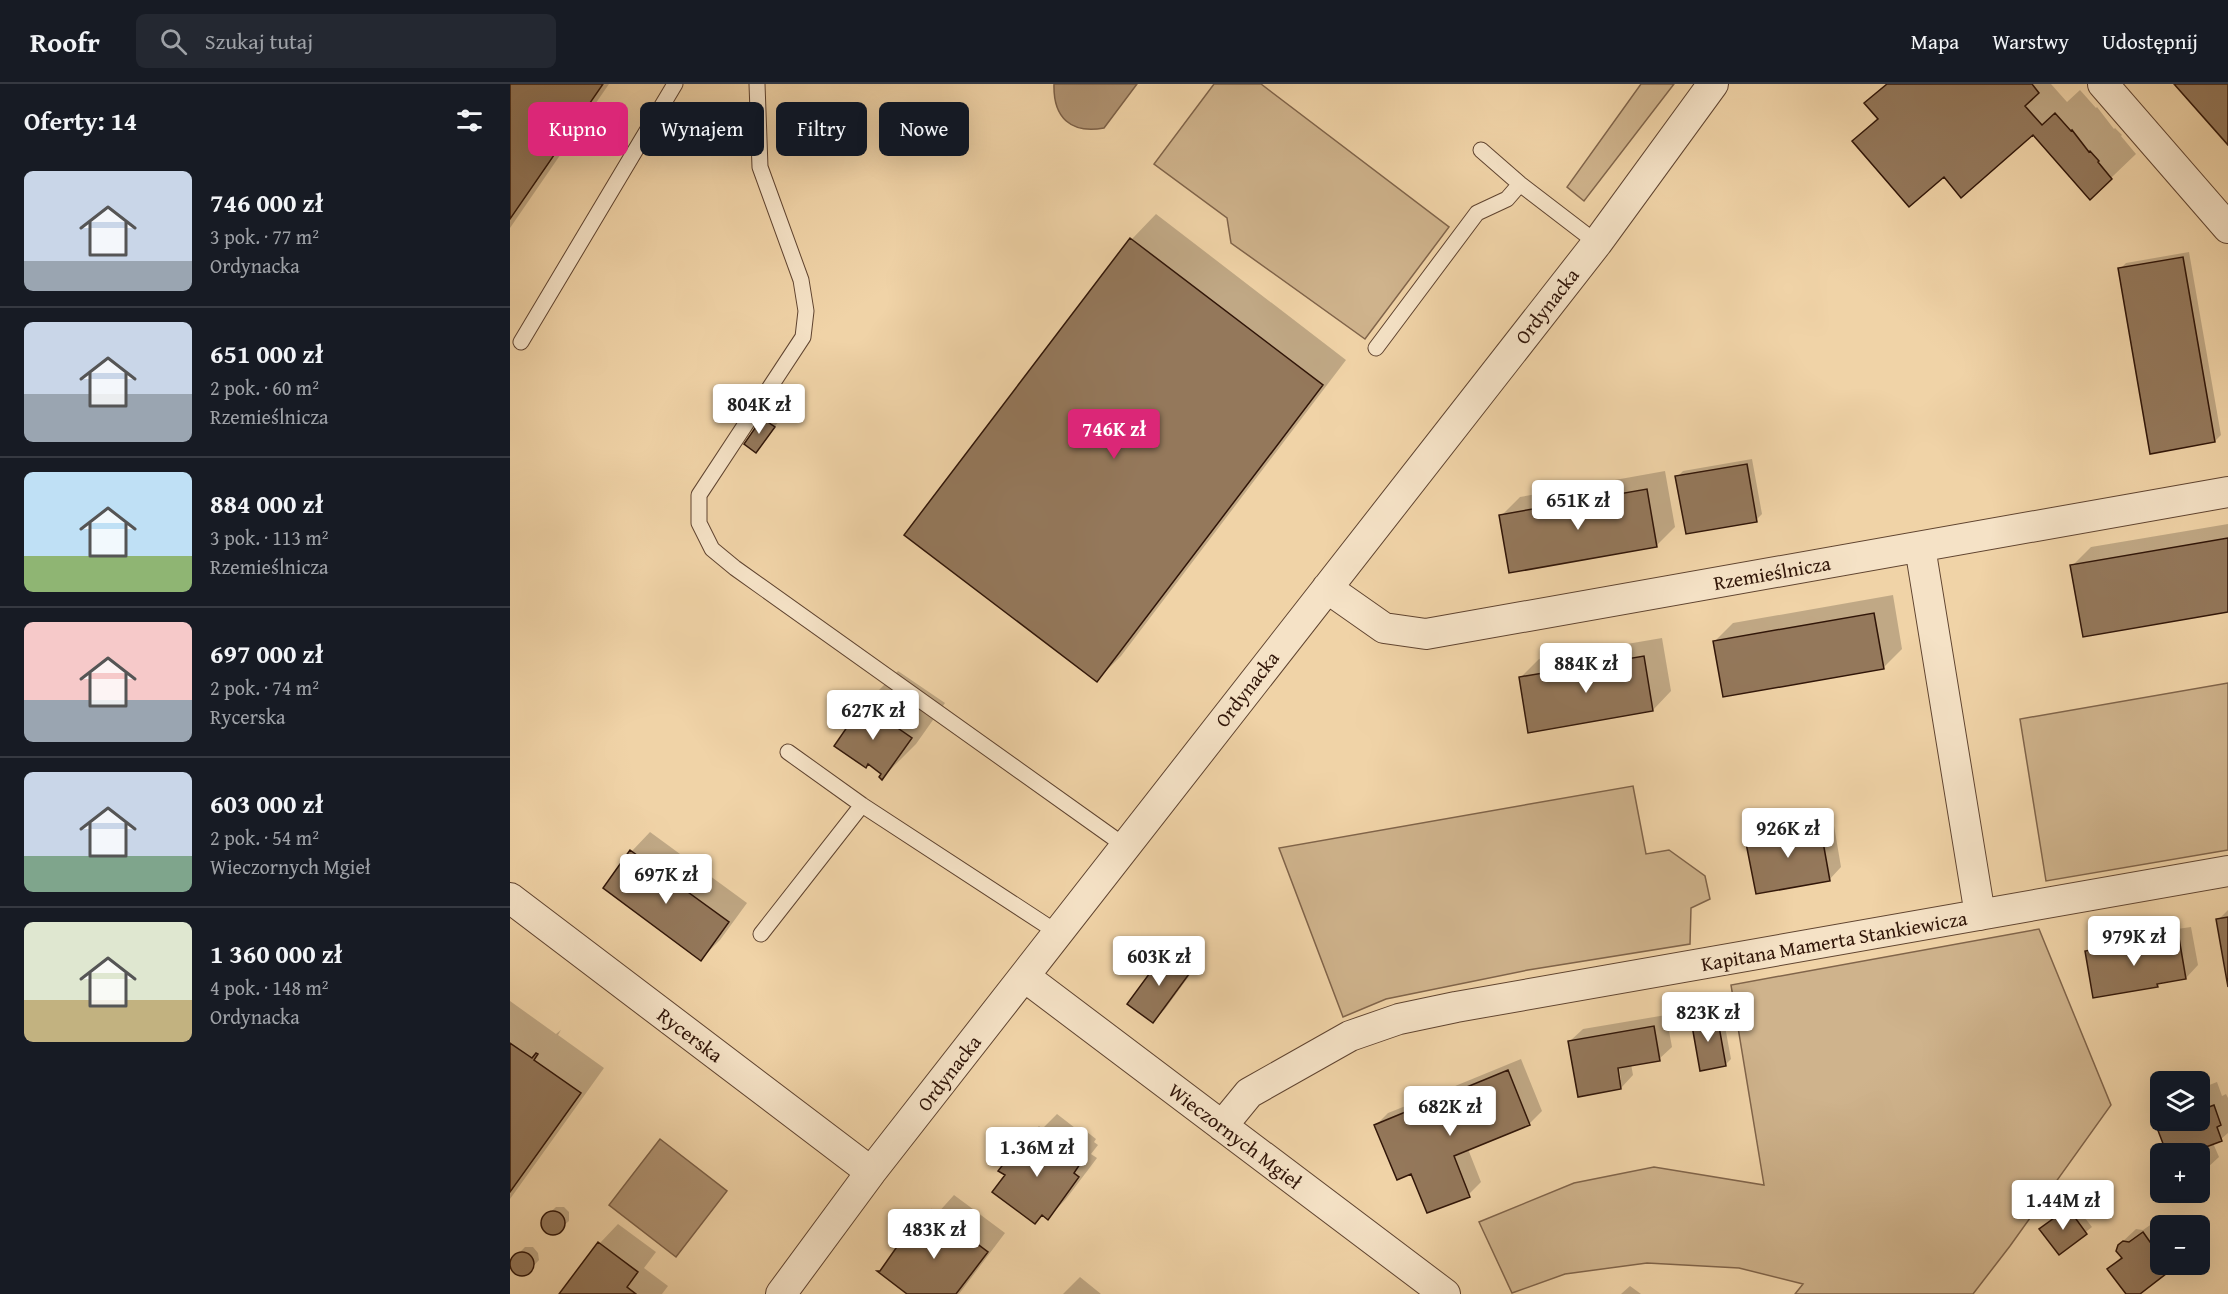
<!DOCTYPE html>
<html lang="pl">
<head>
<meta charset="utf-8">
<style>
	:root { --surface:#171b24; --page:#242831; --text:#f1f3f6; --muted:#9ea1a6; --line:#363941; --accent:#db2777 }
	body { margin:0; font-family:"Gentium Book Plus",serif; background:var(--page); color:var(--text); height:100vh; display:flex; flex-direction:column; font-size:22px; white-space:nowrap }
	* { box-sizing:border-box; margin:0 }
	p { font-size:20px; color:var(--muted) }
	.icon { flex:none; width:33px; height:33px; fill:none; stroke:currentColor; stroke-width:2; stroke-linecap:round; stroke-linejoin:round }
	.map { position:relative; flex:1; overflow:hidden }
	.side { display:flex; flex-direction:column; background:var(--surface); width:510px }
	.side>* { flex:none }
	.top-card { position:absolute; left:18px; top:18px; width:570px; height:54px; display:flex; gap:12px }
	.tools { position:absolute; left:1640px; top:987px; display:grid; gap:12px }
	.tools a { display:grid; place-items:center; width:60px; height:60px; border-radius:9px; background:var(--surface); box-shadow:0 6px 24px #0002; font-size:30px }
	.price { position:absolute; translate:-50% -51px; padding:0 14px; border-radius:6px; background:#fff; color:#222; font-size:20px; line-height:39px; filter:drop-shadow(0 2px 3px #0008) }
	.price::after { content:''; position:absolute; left:50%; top:36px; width:18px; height:14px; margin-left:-9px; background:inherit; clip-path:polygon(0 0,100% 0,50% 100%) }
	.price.selected { background:var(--accent); color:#fff }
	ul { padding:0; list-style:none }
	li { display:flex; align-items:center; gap:18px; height:150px; padding:0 24px }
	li+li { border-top:2px solid var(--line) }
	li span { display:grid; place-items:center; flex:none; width:168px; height:120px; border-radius:9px; color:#555 }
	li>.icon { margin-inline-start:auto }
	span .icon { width:72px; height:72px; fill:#fffc; stroke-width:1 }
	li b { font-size:26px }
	h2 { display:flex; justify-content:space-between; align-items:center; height:72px; padding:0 24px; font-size:26px }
	.pill { padding:0 21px; border-radius:9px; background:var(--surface); box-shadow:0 6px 24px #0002; font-size:21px; line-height:54px }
	.pill.selected { background:var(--accent); color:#fff }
	header { display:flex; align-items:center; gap:36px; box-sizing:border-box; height:84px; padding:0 30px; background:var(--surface); border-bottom:2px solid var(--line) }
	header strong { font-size:28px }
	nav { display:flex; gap:33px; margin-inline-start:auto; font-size:21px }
	.search { width:420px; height:54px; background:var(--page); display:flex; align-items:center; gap:15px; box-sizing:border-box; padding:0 21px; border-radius:9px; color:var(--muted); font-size:22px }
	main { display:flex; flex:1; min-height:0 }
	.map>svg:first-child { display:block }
	.green { fill:#cfb38c; stroke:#80644a; stroke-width:1.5 }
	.water { fill:#af9271; stroke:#7c6047; stroke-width:1.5 }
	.shadow { fill:#0003; fill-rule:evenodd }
	.building { fill:#94785b; stroke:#301508; stroke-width:1.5 }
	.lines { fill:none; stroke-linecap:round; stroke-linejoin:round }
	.lane-casing { stroke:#604430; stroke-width:17 }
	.street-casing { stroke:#604430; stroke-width:32 }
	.lane { stroke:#f5e2c6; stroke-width:15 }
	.street { stroke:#f5e2c6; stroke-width:30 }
	.labels { text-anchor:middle; stroke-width:5; stroke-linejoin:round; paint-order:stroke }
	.street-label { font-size:20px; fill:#301508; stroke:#f5e2c6 }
</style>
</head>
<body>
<header>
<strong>Roofr</strong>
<div class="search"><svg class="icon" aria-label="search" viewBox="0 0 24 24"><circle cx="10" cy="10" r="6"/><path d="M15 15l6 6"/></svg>Szukaj tutaj</div>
<nav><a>Mapa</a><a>Warstwy</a><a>Udostępnij</a></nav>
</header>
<main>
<section class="side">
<h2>Oferty: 14<svg class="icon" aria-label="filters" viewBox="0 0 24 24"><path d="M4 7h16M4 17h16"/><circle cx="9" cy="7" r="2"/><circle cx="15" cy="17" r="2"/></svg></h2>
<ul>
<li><span style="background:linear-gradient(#c9d6e8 75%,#9aa5b1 0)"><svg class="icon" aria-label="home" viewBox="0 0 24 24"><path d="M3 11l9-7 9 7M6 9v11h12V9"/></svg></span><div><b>746 000 zł</b><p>3 pok. · 77 m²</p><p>Ordynacka</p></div></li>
<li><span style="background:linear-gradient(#c9d6e8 60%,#9aa5b1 0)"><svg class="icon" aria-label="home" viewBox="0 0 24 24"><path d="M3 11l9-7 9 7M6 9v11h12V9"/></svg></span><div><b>651 000 zł</b><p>2 pok. · 60 m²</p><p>Rzemieślnicza</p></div></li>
<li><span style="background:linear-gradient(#bfe0f5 70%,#8fb573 0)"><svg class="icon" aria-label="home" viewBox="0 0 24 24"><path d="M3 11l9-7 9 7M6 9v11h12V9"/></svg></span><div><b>884 000 zł</b><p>3 pok. · 113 m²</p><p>Rzemieślnicza</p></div></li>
<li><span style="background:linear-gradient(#f6c9c9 65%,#9aa5b1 0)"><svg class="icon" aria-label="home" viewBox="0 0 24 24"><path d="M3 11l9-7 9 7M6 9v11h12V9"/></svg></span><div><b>697 000 zł</b><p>2 pok. · 74 m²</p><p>Rycerska</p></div></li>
<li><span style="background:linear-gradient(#c9d6e8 70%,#7fa58c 0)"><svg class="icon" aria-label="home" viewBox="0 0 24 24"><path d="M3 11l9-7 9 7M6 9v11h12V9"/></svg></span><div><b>603 000 zł</b><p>2 pok. · 54 m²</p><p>Wieczornych Mgieł</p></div></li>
<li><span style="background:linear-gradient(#dfe7d0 65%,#c2b280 0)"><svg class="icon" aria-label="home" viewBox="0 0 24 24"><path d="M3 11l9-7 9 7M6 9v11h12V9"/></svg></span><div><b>1 360 000 zł</b><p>4 pok. · 148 m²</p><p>Ordynacka</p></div></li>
</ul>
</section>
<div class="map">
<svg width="1718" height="1210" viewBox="0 0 1718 1210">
	<rect width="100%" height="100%" fill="#f0d3a7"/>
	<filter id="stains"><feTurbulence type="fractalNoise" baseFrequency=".00333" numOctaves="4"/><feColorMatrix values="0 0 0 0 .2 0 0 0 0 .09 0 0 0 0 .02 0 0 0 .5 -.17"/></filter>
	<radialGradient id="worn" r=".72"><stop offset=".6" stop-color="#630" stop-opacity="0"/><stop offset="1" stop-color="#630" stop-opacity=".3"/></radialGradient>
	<path class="green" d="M704,0H751L939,143L855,255L721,159L717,134L644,80Z
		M1131,0H1164L1074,117L1057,103Z
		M1718,599V766L1536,797L1510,635Z
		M1123,702L1136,770L1159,766L1195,792L1200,815L1181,824L1180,860L1018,886L876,915L833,933L769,764Z
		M1529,845L1601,1021L1500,1162L1463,1210H1285L1293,1200L1229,1184L1137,1179L1055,1190L1002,1209L969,1138L1064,1099L1144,1083L1254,1101L1221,901Z"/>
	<path class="water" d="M544,0H627L594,44C561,50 543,34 544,0Z
		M150,1055L217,1107L166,1173L99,1121Z"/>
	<path class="shadow" d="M0,0H99L0,144Z
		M1376,0H1541L1557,18L1570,6L1586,24L1587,23L1604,45L1605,44L1612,51L1611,52L1626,70L1580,114L1523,49L1434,91L1344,57L1368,33L1356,20Z
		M646,130L836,276L611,572L587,596L396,451L622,155Z
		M1679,168L1711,351L1705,357L1610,185L1616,179Z
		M259,329L269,337L246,368L236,360Z
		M1242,375L1252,430L1246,436L1167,393L1173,387Z
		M1155,387L1165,443L1147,461L991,432L1010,413Z
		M1718,440V527L1562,482L1581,463Z
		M1383,511L1392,565L1373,584L1204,558L1223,539Z
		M1152,554L1161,607L1143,626L1010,594L1029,575Z
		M388,587L435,619L406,660L372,694L354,621Z
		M1322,730L1331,783L1319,796L1237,755L1250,742Z
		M140,748L237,819L210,856L191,875L95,804L122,767Z
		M1718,826V895L1708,836Z
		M1681,843L1688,881L1676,894L1650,898L1647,902L1577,868L1590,855L1652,845L1653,847Z
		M670,855L693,873L655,925L643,937L619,919L657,868Z
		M0,917L46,950L51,946L48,951L94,984L0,1115Z
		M1212,926L1221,975L1215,981L1182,936L1188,930Z
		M1156,931L1162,963L1149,975L1121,980L1123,991L1111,1004L1060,957L1073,945ZM1108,976L1111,996H1108L1105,977Z
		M1011,975L1032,1027L1019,1040L958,1065L971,1098L959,1110L901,1088L866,1041L878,1029L918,1013L920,1019L933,1007Z
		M1707,998L1712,1012L1716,1010L1718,1014V1049L1711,1055L1703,1059L1709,1073L1696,1085L1689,1088V1070H1654L1657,1066L1649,1045L1657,1036H1689V1005Z
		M547,1030L569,1047L572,1044L586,1055L584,1058L588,1061L581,1070L587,1074L556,1115L538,1134L497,1091L510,1061L529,1042L532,1045Z
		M444,1111L495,1149L449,1210H399L394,1157L412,1138L417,1141Z
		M1564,1120L1582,1143L1549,1169L1537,1140Z
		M46,1123H54L59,1128V1137L45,1149L38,1148L34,1143V1134Z
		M1646,1137L1650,1142V1180H1665L1627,1210H1618L1599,1185L1612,1172L1609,1161L1626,1145L1633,1146Z
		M108,1140L146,1168L134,1184L158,1202L152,1210H50L90,1159Z
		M15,1163H23L28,1169L29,1176L17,1189H9L2,1183L3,1175Z
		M570,1193L591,1210H553Z
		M1120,1202L1131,1210H1111Z"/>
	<path class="building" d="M0,0H93L0,135Z
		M1377,0H1522L1529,9L1515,22L1532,41L1545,29L1561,47L1562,46L1579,68L1580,67L1589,77L1588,78L1602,95L1580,116L1523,51L1451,114L1434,93L1399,123L1342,57L1368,35L1354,19Z
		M1664,0H1718V61Z
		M620,154L813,301L587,598L394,451Z
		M1673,173L1705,358L1640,370L1608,184Z
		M252,334L265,343L246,369L234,360Z
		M1237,380L1247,438L1176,450L1165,392Z
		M1137,405L1147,463L999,489L989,431Z
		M1718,454V528L1573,553L1560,481Z
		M1364,529L1374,585L1213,613L1203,557Z
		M1134,572L1143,627L1018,649L1009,593Z
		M353,620L402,654L372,696L369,693L371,690L358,680L356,684L324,662Z
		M1310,741L1320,797L1246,810L1235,754Z
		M120,766L219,838L191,877L93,804Z
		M1718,833V903L1706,835Z
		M1669,854L1676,895L1647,900L1648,903L1583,914L1575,867L1640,856L1641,859Z
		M656,867L682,886L643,939L617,920Z
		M1207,931L1216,982L1190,987L1181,936Z
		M1144,942L1150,977L1108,984L1111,1005L1068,1013L1058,957Z
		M0,959L22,974L26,969L28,970L24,976L71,1009L0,1108Z
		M998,986L1020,1041L944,1072L960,1113L917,1129L901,1090L887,1096L864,1041L905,1024L908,1032L921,1027L918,1019Z
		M1694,1009L1699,1023L1704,1021L1711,1041L1707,1043L1712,1057L1688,1066L1697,1087L1689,1090V1070H1657L1647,1044L1657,1040L1655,1036H1689V1011Z
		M527,1048L549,1065L552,1062L568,1075L566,1078L570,1080L564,1089L569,1093L538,1136L532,1131L525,1140L482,1108L495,1091L488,1087L509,1060L515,1065Z
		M1558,1124L1577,1150L1549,1171L1529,1145Z
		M422,1126L478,1168L446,1210H397L367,1187H370L391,1157L389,1156L391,1154L400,1162L423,1130L421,1128Z
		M31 1139a12 12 0 1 1 24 0a12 12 0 1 1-24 0Z
		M1633,1148L1645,1165L1650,1163V1180H1657L1661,1186L1630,1210H1616L1597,1185L1612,1174L1606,1167L1608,1161L1613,1157L1619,1158Z
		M88,1158L128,1188L117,1203L126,1210H49Z
		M0 1180a12 12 0 1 1 24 0a12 12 0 1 1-24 0Z"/>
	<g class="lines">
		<g class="lane-casing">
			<path id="lane" d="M247,0L250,83L291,196L296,227L293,253L189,411V439L202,465L225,484L615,762
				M971,66L1010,100L1087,159
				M11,258L165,0
				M866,264L967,129L997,115L1010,100
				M278,668L352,721L548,849
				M251,850L352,721"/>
		</g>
		<g class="street-casing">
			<path id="street" d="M1593,0L1718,144
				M1410,463L1470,831
				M817,504L874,544L916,550L1718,408
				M0,814L361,1088
				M515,893L935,1210
				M712,1042L739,1009L840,952L889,935L946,923L1718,787
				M271,1210L361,1088L1087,159L1203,0"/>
		</g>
		<use href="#lane" class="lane"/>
		<use href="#street" class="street"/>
	</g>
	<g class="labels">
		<g class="street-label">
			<text transform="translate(1037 222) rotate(-52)" y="7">Ordynacka</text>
			<text transform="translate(1262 489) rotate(-10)" y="7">Rzemieślnicza</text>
			<text transform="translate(737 605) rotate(-52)" y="7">Ordynacka</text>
			<text transform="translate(1324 857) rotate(-10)" y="7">Kapitana Mamerta Stankiewicza</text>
			<text transform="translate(180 951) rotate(37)" y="7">Rycerska</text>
			<text transform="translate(439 989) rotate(-52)" y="7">Ordynacka</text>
			<text transform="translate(725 1052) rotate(37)" y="7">Wieczornych Mgieł</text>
		</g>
	</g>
	<rect width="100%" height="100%" filter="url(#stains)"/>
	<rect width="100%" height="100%" fill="url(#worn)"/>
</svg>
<div class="tools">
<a><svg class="icon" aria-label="layers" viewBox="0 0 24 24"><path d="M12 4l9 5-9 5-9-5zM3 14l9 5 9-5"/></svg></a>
<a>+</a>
<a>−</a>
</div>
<b class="price" style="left:249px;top:351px">804K zł</b>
<b class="price selected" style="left:604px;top:376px">746K zł</b>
<b class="price" style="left:1068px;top:447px">651K zł</b>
<b class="price" style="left:1076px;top:610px">884K zł</b>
<b class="price" style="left:363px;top:657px">627K zł</b>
<b class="price" style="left:1278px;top:775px">926K zł</b>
<b class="price" style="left:156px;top:821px">697K zł</b>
<b class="price" style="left:1624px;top:883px">979K zł</b>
<b class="price" style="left:649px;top:903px">603K zł</b>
<b class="price" style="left:1198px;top:959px">823K zł</b>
<b class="price" style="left:940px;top:1053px">682K zł</b>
<b class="price" style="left:527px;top:1094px">1.36M zł</b>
<b class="price" style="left:1553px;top:1147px">1.44M zł</b>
<b class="price" style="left:424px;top:1176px">483K zł</b>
<div class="top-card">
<a class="pill selected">Kupno</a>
<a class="pill">Wynajem</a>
<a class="pill">Filtry</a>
<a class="pill">Nowe</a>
</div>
</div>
</main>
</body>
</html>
